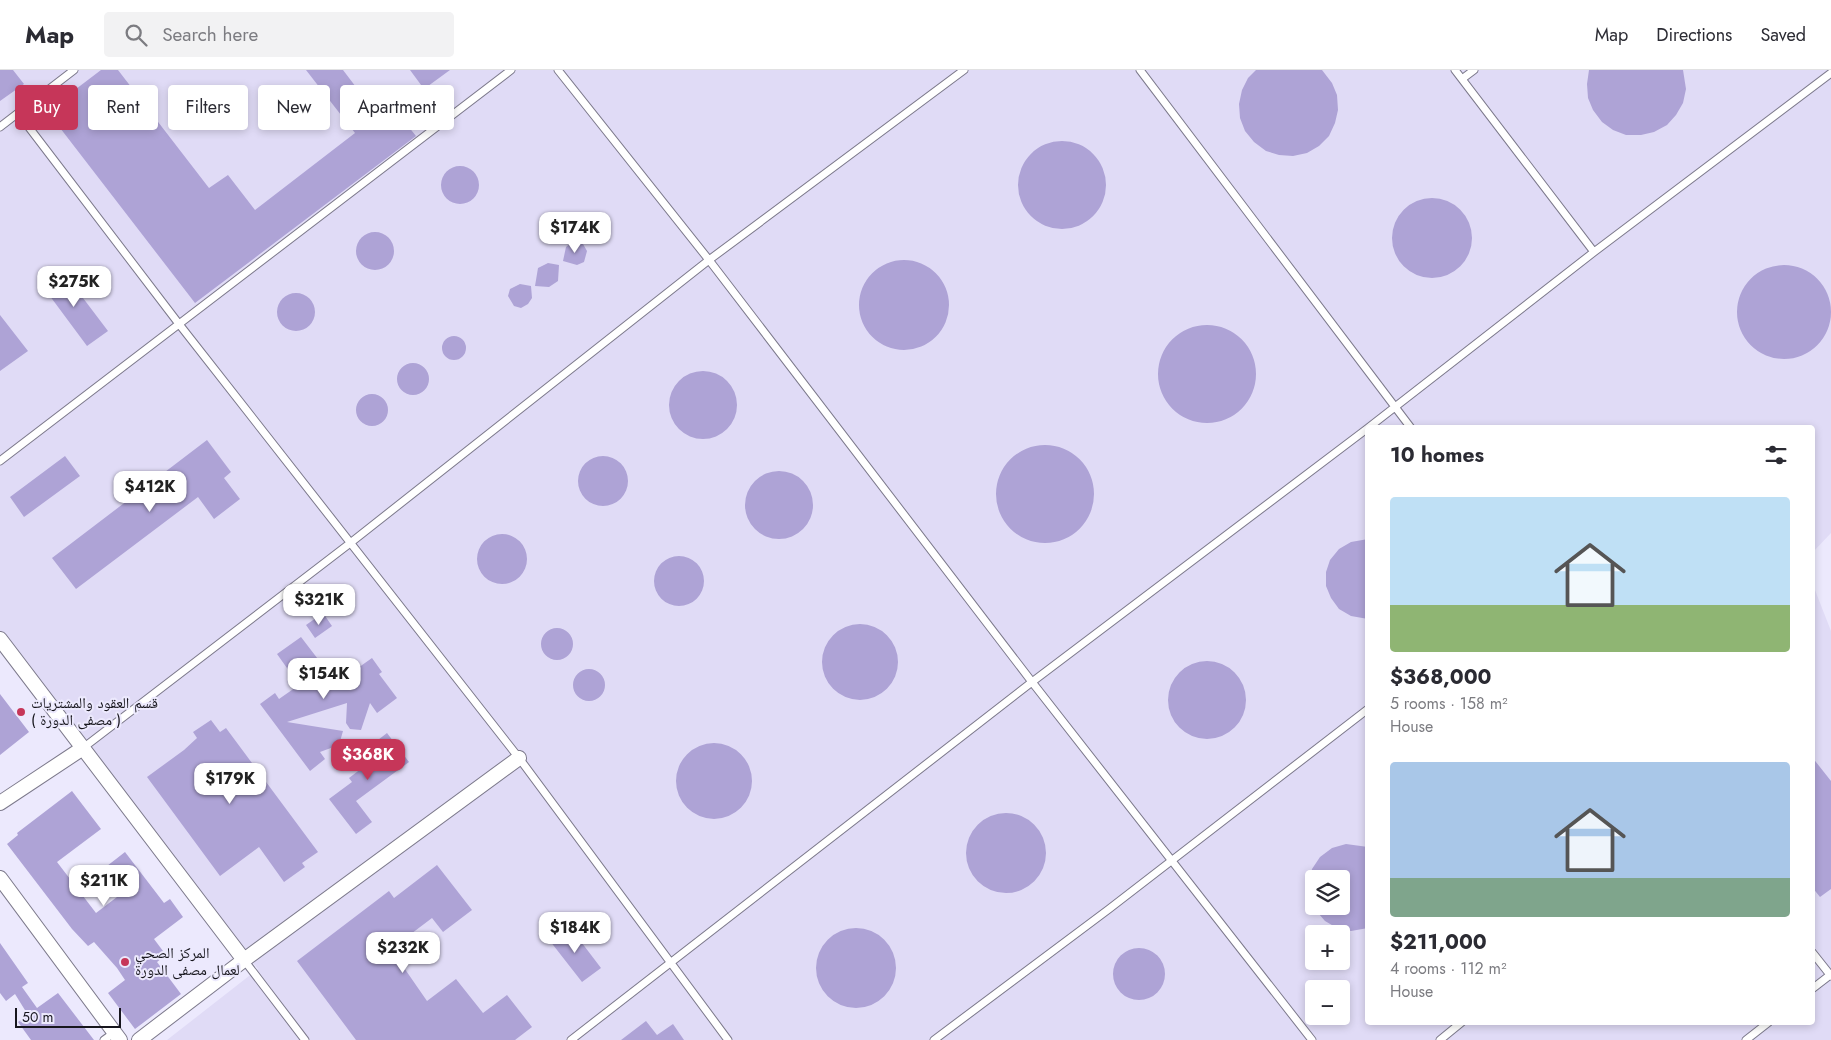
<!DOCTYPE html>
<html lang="en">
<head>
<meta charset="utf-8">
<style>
	:root { --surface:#fff; --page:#f2f2f3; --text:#2b2b33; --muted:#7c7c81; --line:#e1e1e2; --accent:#c63659 }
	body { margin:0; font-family:Jost,"Noto Naskh Arabic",sans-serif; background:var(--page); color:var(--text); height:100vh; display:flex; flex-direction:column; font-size:19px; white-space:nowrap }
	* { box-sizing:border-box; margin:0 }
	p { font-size:16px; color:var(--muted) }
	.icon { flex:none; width:28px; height:28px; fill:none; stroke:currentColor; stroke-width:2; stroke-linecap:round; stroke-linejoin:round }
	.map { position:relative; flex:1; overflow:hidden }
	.details { position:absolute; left:1365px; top:355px; width:450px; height:600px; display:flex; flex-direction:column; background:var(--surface); border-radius:5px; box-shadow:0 2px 8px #0003 }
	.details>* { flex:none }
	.guide { position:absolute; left:15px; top:15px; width:475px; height:45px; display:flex; gap:10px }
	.tools { position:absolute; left:1305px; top:800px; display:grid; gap:10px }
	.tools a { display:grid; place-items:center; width:45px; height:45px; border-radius:5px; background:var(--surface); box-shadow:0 2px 8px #0003; font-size:25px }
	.scale { position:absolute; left:15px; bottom:12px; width:106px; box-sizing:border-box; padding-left:5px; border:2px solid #17161d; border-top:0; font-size:14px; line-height:18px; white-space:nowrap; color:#17161d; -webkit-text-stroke:4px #ece9fd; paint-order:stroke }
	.price { position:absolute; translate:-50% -42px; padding:0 11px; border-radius:10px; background:#fff; color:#222; font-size:16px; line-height:32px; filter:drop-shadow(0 1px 2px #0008) }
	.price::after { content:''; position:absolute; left:50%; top:30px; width:15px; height:11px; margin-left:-8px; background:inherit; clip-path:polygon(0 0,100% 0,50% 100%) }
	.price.current { background:var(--accent); color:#fff }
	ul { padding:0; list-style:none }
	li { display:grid; align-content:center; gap:10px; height:265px; padding:0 25px }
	li span { display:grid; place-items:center; height:155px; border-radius:5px; color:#555 }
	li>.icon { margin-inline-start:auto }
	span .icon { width:90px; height:90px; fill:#fffc; stroke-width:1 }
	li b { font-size:21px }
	h2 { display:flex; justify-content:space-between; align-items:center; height:60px; padding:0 25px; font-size:21px }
	.chip { padding:0 18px; border-radius:5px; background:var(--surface); box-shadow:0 2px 8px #0003; font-size:18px; line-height:45px }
	.chip.current { background:var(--accent); color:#fff }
	header { display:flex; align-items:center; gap:30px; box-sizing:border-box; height:70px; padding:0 25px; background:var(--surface); border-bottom:1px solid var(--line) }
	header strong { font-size:24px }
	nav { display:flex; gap:28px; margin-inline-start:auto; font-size:18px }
	.search { width:350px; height:45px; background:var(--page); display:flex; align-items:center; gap:12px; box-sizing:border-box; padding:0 18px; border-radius:5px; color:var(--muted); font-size:19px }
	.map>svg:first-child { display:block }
	.built { fill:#e0dbf6; fill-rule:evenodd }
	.building { fill:#aea3d6 }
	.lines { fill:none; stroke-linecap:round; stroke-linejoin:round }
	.lane-casing { stroke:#7c798b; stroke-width:9 }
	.street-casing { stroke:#7c798b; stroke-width:16 }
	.lane { stroke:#fff; stroke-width:7 }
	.street { stroke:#fff; stroke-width:14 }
	.poi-dot { fill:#c63659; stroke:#ece9fd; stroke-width:2 }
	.labels { text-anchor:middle; stroke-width:4; stroke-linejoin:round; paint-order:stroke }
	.poi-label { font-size:15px; fill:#17161d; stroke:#ece9fd; text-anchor:start }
</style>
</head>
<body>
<header>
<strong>Map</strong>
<div class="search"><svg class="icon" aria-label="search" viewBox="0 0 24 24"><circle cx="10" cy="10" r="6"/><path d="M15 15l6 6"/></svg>Search here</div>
<nav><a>Map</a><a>Directions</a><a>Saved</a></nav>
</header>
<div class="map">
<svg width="1831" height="970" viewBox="0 0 1831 970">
	<rect width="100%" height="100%" fill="#ece9fd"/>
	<path class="built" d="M0,0H1831V463L1813,482L1812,358H1368V952H1812L1813,515L1831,561V970H167L258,899L0,572ZM1314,809H1341V836H1314ZM1314,864H1341V891H1314ZM1314,919H1341V946H1314Z"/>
	<path class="building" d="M0,0H13L24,14L0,31Z
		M101,0H118L209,118L228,105L255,140L355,63L306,0H343L378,46L392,36L416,66L195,233L47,41Z
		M410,0H450L424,19Z
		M1256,0H1322L1332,13L1337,25L1338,40L1335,53L1329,66L1319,76L1307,83L1293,86L1279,85L1266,81L1254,72L1245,61L1240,48L1239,34L1242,20L1248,8Z
		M1589,0H1683L1686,19L1683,33L1676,45L1667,55L1654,62L1641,65H1626L1613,60L1602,52L1593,40L1588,28L1587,14Z
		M1018 115a44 44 0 1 1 88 0a44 44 0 1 1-88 0Z
		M441 115a19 19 0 1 1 38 0a19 19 0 1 1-38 0Z
		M1392 168a40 40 0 1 1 80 0a40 40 0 1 1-80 0Z
		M356 181a19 19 0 1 1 38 0a19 19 0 1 1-38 0Z
		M572,172L583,174L587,181L584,192L577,195L563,191L566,177Z
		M859 235a45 45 0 1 1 90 0a45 45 0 1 1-90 0Z
		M548,193L559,195L558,211L549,217L535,216L538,198Z
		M1737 242a47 47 0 1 1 94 0a47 47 0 1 1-94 0Z
		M61,199L108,261L87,276L41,214Z
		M520,214L531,216L532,228L528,234L521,238L514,236L508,226L510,219Z
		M277 242a19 19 0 1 1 38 0a19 19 0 1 1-38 0Z
		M0,245L28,281L0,301Z
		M1158 304a49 49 0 1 1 98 0a49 49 0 1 1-98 0Z
		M442 278a12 12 0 1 1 24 0a12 12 0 1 1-24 0Z
		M397 309a16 16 0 1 1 32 0a16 16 0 1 1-32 0Z
		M669 335a34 34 0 1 1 68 0a34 34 0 1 1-68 0Z
		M356 340a16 16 0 1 1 32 0a16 16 0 1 1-32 0Z
		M207,370L231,402L224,408L240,429L214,449L198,427L76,519L52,488Z
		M996 424a49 49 0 1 1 98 0a49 49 0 1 1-98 0Z
		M578 411a25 25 0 1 1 50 0a25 25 0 1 1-50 0Z
		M65,386L80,406L24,447L10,427Z
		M745 435a34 34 0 1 1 68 0a34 34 0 1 1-68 0Z
		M477 489a25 25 0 1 1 50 0a25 25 0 1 1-50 0Z
		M1368,469V549L1351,546L1339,539L1331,528L1326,516V502L1330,490L1339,479L1351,472Z
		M654 511a25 25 0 1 1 50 0a25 25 0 1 1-50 0Z
		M323,543L332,556L315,568L306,555Z
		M822 592a38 38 0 1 1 76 0a38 38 0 1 1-76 0Z
		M541 574a16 16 0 1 1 32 0a16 16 0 1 1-32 0Z
		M301,567L324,597L336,589L348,605L372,588L382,602L379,604L397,628L377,643L370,633L361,660L350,659L346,653L347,633L287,652L343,661L339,675L320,682L325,689L310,701L260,634L275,623L279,629L299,615L277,584Z
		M1168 630a39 39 0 1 1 78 0a39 39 0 1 1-78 0Z
		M573 615a16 16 0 1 1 32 0a16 16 0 1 1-32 0Z
		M0,624L29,662L0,685Z
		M211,650L220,662L226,658L318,782L302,793L305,797L284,812L259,777L220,806L147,707L184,680L197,668L193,662Z
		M387,663L409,692L356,731L372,752L356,764L329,729L352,712L349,708L366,695L363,690L369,686L365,680Z
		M676 711a38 38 0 1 1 76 0a38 38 0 1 1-76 0Z
		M1812,687L1831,711V819L1820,827L1812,817Z
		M72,721L101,759L57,792L96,843L117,827L98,803L125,782L164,833L170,829L183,847L154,869L166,885L157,892L181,924L135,959L108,923L125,910L117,898L94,872L88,876L72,859L7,774L18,765L17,763Z
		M966 783a40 40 0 1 1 80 0a40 40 0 1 1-80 0Z
		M1346,774L1368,777V858L1351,861L1337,858L1325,851L1312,836H1341V809H1310L1312,799L1320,787L1332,778Z
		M437,795L472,840L443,862L432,848L391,879L427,931L456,909L483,943L507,925L532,957L515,970H356L297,891L389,821L394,828Z
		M569,856L601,898L582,912L550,871Z
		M816 898a40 40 0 1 1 80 0a40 40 0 1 1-80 0Z
		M0,873L28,913L22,917L37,938L58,923L94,970H31L18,952L28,945L15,924L6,931L0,923Z
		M1113 904a26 26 0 1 1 52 0a26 26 0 1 1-52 0Z
		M646,951L657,965L673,954L684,970H621Z"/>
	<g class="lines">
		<g class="lane-casing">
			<path id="lane" d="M558,0L709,190L1032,612L1312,970
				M1140,0L1411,358
				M1455,0L1594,182
				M1462,9L1474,0
				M18,43L179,254L519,688L728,970
				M0,57L74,0
				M1368,358L1594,182L1831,3
				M0,391L511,0
				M83,678L349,474L709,190L964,0
				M1812,882L1831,906
				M244,890L305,970
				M1812,919L1830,905
				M104,970L115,962
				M571,970L1032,612L1368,358
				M934,970L1109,839L1368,639
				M1440,970L1462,952
				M1746,970L1769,952"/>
		</g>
		<g class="street-casing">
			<path id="street" d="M0,569L244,890
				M0,733L83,678
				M0,808L120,970
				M139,970L244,890L519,688"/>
		</g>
		<use href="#lane" class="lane"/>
		<use href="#street" class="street"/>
	</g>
	<g class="poi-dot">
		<circle cx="21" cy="642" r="5"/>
		<circle cx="125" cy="892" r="5"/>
	</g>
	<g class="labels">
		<g class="poi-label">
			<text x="31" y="638">قسم العقود والمشتريات<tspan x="31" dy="17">( مصفى الدورة )</tspan></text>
			<text x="135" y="888">المركز الصحي<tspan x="135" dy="17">لعمال مصفى الدورة</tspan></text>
		</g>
	</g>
</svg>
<div class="tools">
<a><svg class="icon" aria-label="layers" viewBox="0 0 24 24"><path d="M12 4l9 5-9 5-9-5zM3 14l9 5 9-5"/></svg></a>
<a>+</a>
<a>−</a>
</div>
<div class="scale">50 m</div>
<b class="price" style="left:575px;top:184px">$174K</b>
<b class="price" style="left:74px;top:238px">$275K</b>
<b class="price" style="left:150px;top:443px">$412K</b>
<b class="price" style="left:319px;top:556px">$321K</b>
<b class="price" style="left:324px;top:630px">$154K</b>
<b class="price current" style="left:368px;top:711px">$368K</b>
<b class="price" style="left:230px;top:735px">$179K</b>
<b class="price" style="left:104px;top:837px">$211K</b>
<b class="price" style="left:575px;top:884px">$184K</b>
<b class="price" style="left:403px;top:904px">$232K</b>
<div class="guide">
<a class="chip current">Buy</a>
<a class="chip">Rent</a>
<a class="chip">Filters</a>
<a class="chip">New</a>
<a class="chip">Apartment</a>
</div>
<section class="details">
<h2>10 homes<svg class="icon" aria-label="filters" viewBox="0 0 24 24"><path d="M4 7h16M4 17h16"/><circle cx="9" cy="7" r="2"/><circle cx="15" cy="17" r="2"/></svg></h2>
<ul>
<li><span style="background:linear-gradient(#bfe0f5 70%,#8fb573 0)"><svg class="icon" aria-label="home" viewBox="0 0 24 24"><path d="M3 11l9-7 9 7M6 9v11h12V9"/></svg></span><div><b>$368,000</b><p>5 rooms · 158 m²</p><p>House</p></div></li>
<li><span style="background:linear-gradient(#a9c7e8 75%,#7fa58c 0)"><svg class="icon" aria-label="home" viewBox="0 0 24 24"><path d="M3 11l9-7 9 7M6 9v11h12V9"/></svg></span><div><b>$211,000</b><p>4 rooms · 112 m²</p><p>House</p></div></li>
</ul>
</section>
</div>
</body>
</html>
